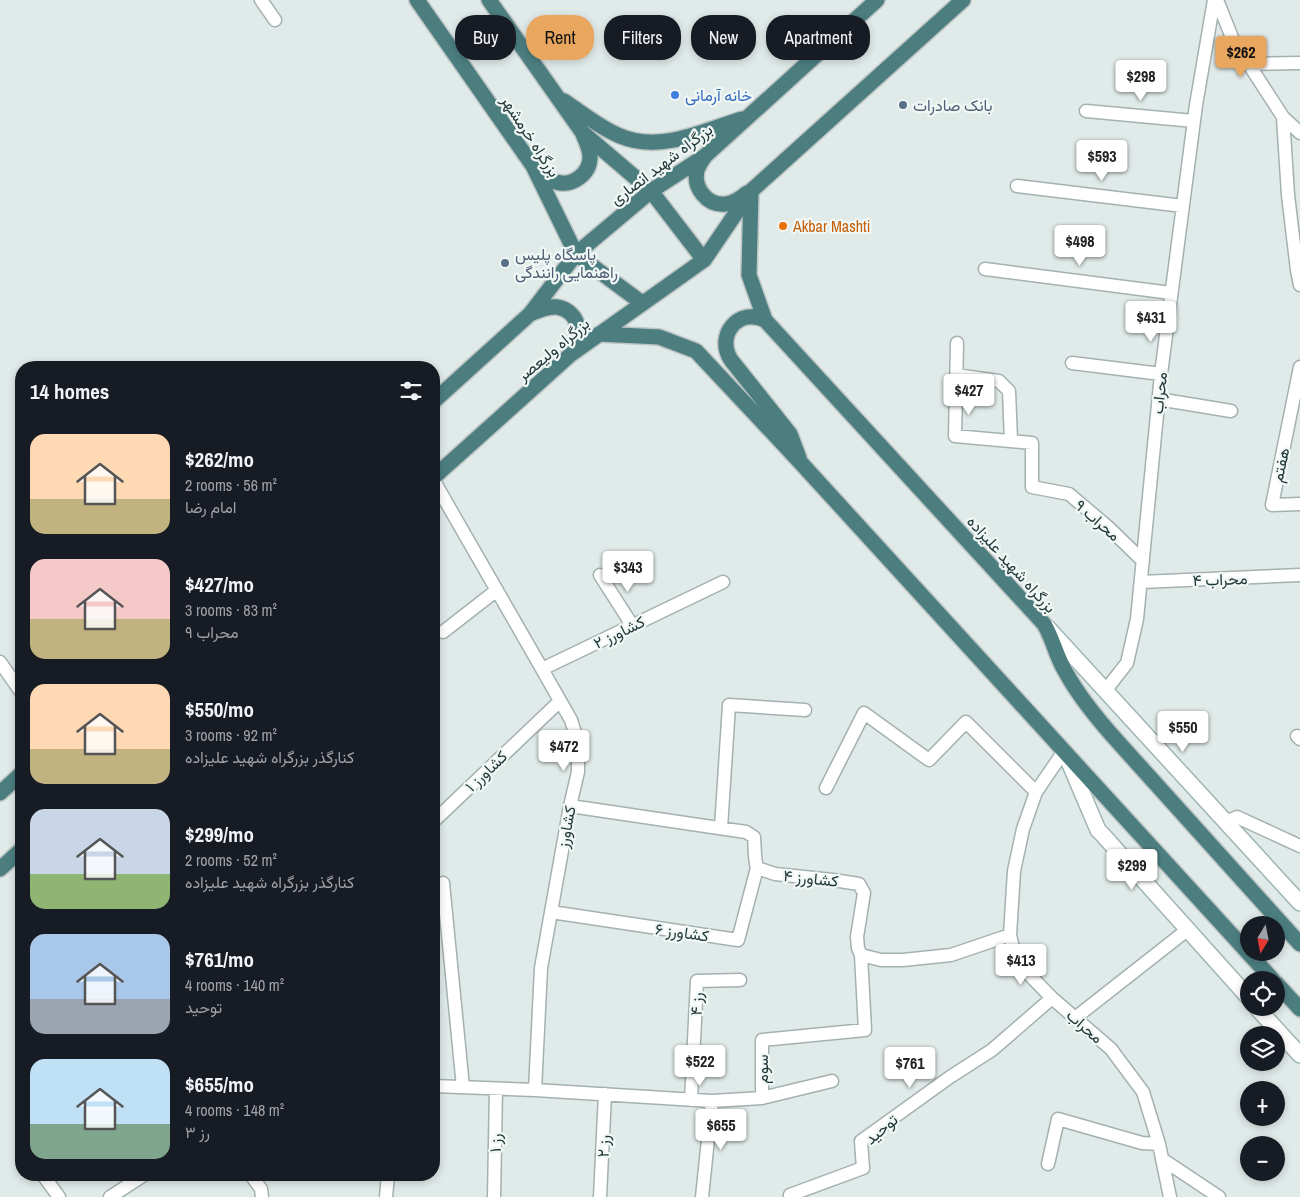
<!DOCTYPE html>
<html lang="en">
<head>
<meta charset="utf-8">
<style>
	:root { --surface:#171b24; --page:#242831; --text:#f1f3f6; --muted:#9ea1a6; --accent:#e8a65f }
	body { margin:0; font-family:"Archivo Narrow",Vazirmatn,sans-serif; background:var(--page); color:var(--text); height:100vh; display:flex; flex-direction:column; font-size:19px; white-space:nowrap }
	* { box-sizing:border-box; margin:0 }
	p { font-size:16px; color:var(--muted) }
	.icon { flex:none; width:28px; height:28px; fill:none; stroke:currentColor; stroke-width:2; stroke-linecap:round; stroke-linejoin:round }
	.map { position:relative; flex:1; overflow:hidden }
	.side { position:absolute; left:15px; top:361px; width:425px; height:820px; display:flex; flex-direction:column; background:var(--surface); border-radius:20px; box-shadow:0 2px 8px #0003 }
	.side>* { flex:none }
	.guide { position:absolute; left:455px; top:15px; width:475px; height:45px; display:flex; gap:10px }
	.needle { width:32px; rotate:190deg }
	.fabs { position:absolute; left:1240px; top:916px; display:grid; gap:10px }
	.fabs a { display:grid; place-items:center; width:45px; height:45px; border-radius:50%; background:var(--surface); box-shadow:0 2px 8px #0003; font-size:25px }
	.price { position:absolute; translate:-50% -42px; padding:0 11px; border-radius:5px; background:#fff; color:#222; font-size:16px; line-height:32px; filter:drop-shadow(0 1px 2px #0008) }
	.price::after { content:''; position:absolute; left:50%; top:30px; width:15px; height:11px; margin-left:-8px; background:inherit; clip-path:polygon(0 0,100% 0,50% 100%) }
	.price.on { background:var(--accent); color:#111 }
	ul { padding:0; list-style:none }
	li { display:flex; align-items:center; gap:15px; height:125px; padding:0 15px }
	li span { display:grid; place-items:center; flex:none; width:140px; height:100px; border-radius:15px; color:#555 }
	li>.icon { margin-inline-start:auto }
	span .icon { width:60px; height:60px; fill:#fffc; stroke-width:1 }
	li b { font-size:21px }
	h2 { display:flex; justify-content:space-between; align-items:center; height:60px; padding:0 15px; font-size:21px }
	.chip { padding:0 18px; border-radius:20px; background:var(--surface); box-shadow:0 2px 8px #0003; font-size:18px; line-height:45px }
	.chip.on { background:var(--accent); color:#111 }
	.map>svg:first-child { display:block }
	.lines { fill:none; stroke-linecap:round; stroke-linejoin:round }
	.minor-casing { stroke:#a3b1b0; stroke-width:15 }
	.secondary-casing { stroke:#a0b5b3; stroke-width:18 }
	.trunk-casing { stroke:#bdc4c4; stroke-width:18 }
	.minor { stroke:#fff; stroke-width:12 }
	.secondary { stroke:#fff; stroke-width:15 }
	.trunk { stroke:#4c7e80; stroke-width:15 }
	.shop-dot { fill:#3f7fe0; stroke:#f0f7f5; stroke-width:2 }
	.service-dot { fill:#5c6f8a; stroke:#f0f7f5; stroke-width:2 }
	.food-dot { fill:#e8710a; stroke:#f0f7f5; stroke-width:2 }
	.labels { text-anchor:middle; stroke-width:4.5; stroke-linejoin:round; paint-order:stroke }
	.shop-label { font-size:16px; fill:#366cbe; stroke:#f0f7f5; text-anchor:start }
	.service-label { font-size:16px; fill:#4e5e75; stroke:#f0f7f5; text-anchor:start }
	.street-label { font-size:16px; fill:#223939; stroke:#f0f7f5 }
	.food-label { font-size:16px; fill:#c56008; stroke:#f0f7f5; text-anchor:start }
</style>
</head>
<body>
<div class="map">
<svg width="1300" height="1197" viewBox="0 0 1300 1197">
	<rect width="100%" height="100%" fill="#e0eae8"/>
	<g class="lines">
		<g class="minor-casing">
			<path id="minor" d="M261,0L275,20
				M1217,0L1233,40L1283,117L1300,133
				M1249,64L1300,63
				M1086,111L1194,121
				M1283,117L1288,195L1297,270L1300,285
				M1017,186L1183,206
				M985,269L1171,293
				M957,343L955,436L1032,443V487L1069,494L1108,527L1143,561
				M1072,363L1161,374
				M1300,367L1272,505L1300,504
				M956,375L999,381L1009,391L1011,441
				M1158,399L1231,411
				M434,481L542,669L571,720L578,742V772L570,806L541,968L535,1090
				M600,575L632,625
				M1141,582L1300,575
				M443,632L497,590
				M0,662L21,692
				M542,669L723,582
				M1105,691L1127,663L1137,619L1161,374L1196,105L1214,0
				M1297,736L1300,739
				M1064,751L1036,792L1023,829L1014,871L1010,935L1016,961L1052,998L1111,1049L1143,1092L1159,1144L1170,1197
				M826,788L864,713L929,760L966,722L1036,792
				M570,806L746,832L754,837C755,847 754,858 757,868L775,874L833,880L859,884L864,893L857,937L858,948L861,955L881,960H903L951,955L1010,935
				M434,821L560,701
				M1226,822L1237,817L1300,846
				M721,828L729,705L805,710
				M443,883L463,1087
				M551,912L738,940L757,868
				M1075,1018L1182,934
				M434,1086L535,1090L712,1101L762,1098V1040L865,1030L861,955
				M762,1098L832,1081
				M691,1100L697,981L740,980
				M1162,1159L1219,1197
				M1048,1164L1058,1119L1142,1143L1159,1144
				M43,1175L59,1197
				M251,1175L261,1189L262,1197
				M790,1195L863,1168L861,1141L950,1077L992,1050L1052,998
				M110,1197L144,1175
				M386,1197L388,1175
				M494,1197L496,1089
				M600,1197L605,1094
				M702,1197L712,1101"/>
		</g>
		<g class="secondary-casing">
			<path id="secondary" d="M1048,628L1300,903
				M1066,755L1098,830L1102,834L1249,998
				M1257,1008L1300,1055"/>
		</g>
		<g class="trunk-casing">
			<path id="trunk" d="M417,0L533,166L576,254L642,303
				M489,0L582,132L651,191L704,260
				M564,101C582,113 600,128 620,136C660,153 703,131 742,119
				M705,156C702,160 699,165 697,170C693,188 707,206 726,204C734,203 741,198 747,193
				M536,169C542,174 548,180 556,182C572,187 590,174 590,157C590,149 586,142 583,134
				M751,191L749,275L765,320L1044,624C1053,639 1056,656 1065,671C1079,697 1099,721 1119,743L1300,944
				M530,314C539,310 548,306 557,307C580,311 584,337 571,354
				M765,320C739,307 715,335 731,360L790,434L799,458
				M599,334L659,337L696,351L801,463L1273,980
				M434,401L530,314L576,254L651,191L705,156L877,0
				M434,477L570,355L704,260L751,191L963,0
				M0,793L21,774
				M0,869L21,850
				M1276,983L1300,1009"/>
		</g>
		<use href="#minor" class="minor"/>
		<use href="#secondary" class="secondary"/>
		<use href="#trunk" class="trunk"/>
	</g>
	<circle class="shop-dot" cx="675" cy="95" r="5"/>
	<g class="service-dot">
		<circle cx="903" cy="105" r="5"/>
		<circle cx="505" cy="263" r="5"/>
	</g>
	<circle class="food-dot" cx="783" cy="226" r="5"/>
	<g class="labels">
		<g class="shop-label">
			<text x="685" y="101">خانه آرمانی</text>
		</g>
		<g class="service-label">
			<text x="913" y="111">بانک صادرات</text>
			<text x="515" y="260">پاسگاه پلیس<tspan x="515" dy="18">راهنمایی رانندگی</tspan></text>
		</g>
		<g class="street-label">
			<text transform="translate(531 136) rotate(57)" y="6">بزرگراه خرمشهر</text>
			<text transform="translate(661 164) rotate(-37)" y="6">بزرگراه شهید انصاری</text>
			<text transform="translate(553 349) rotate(-40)" y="6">بزرگراه ولیعصر</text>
			<text transform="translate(1159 393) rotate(-84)" y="6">محراب</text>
			<text transform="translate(1280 465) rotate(-78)" y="6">هفتم</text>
			<text transform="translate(1098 520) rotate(41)" y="6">محراب ۹</text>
			<text transform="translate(1012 564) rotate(48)" y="6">بزرگراه شهید علیزاده</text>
			<text transform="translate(1220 579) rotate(-2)" y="6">محراب ۴</text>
			<text transform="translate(619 632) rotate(-26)" y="6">کشاورز ۲</text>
			<text transform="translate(486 771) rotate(-44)" y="6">کشاورز ۱</text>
			<text transform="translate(566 827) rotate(-80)" y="6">کشاورز</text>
			<text transform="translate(811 878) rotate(6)" y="6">کشاورز ۴</text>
			<text transform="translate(682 932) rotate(8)" y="6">کشاورز ۶</text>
			<text transform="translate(696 1004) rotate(-87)" y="6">رز ۴</text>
			<text transform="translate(1085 1026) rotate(41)" y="6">محراب</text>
			<text transform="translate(762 1069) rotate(-90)" y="6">سوم</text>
			<text transform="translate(881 1129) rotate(-40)" y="6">توحید</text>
			<text transform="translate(495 1143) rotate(-89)" y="6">رز ۱</text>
			<text transform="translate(603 1146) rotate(-87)" y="6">رز ۲</text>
		</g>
		<g class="food-label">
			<text x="793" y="232">Akbar Mashti</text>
		</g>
	</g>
</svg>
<div class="fabs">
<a><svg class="needle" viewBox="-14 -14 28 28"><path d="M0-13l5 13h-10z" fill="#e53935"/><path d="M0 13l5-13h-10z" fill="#9ea1a6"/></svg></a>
<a><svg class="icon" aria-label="locate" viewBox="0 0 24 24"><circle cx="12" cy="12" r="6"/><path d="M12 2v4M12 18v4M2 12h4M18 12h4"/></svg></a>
<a><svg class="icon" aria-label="layers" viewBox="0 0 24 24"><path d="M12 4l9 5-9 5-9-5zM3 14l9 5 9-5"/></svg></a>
<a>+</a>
<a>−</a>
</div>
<b class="price on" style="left:1241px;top:78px">$262</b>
<b class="price" style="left:1141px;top:102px">$298</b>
<b class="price" style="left:1102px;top:182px">$593</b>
<b class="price" style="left:1080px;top:267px">$498</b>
<b class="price" style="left:1151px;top:343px">$431</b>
<b class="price" style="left:969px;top:416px">$427</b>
<b class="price" style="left:628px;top:593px">$343</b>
<b class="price" style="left:1183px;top:753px">$550</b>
<b class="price" style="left:564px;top:772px">$472</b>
<b class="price" style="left:1132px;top:891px">$299</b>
<b class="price" style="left:1021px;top:986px">$413</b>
<b class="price" style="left:700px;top:1087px">$522</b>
<b class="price" style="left:910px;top:1089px">$761</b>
<b class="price" style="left:721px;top:1151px">$655</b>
<div class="guide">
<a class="chip">Buy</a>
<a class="chip on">Rent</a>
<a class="chip">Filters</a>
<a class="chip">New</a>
<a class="chip">Apartment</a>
</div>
<section class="side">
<h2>14 homes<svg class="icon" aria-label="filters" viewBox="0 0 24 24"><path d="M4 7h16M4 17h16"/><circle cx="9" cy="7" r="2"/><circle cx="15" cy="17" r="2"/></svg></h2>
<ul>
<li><span style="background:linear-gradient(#ffd9b3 65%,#c2b280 0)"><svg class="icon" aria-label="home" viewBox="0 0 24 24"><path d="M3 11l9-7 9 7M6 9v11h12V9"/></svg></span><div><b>$262/mo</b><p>2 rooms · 56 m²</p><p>امام رضا</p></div></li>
<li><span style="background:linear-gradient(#f6c9c9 60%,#c2b280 0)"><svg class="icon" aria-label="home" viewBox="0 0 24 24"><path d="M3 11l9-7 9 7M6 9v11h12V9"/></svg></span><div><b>$427/mo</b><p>3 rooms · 83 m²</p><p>محراب ۹</p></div></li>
<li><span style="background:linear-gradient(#ffd9b3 65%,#c2b280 0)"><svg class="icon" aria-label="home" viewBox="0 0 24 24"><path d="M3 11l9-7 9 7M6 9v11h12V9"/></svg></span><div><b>$550/mo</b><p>3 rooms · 92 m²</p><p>کنارگذر بزرگراه شهید علیزاده</p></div></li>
<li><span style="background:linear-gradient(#c9d6e8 65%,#8fb573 0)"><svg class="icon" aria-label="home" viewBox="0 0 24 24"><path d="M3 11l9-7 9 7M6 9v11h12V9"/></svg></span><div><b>$299/mo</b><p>2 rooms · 52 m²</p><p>کنارگذر بزرگراه شهید علیزاده</p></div></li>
<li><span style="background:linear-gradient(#a9c7e8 65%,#9aa5b1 0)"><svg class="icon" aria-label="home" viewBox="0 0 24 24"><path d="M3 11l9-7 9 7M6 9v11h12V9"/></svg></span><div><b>$761/mo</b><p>4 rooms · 140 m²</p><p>توحید</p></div></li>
<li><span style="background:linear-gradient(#bfe0f5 65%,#7fa58c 0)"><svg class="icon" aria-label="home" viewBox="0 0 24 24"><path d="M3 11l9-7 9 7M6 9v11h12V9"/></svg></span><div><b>$655/mo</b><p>4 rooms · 148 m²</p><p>رز ۳</p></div></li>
</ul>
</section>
</div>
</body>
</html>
